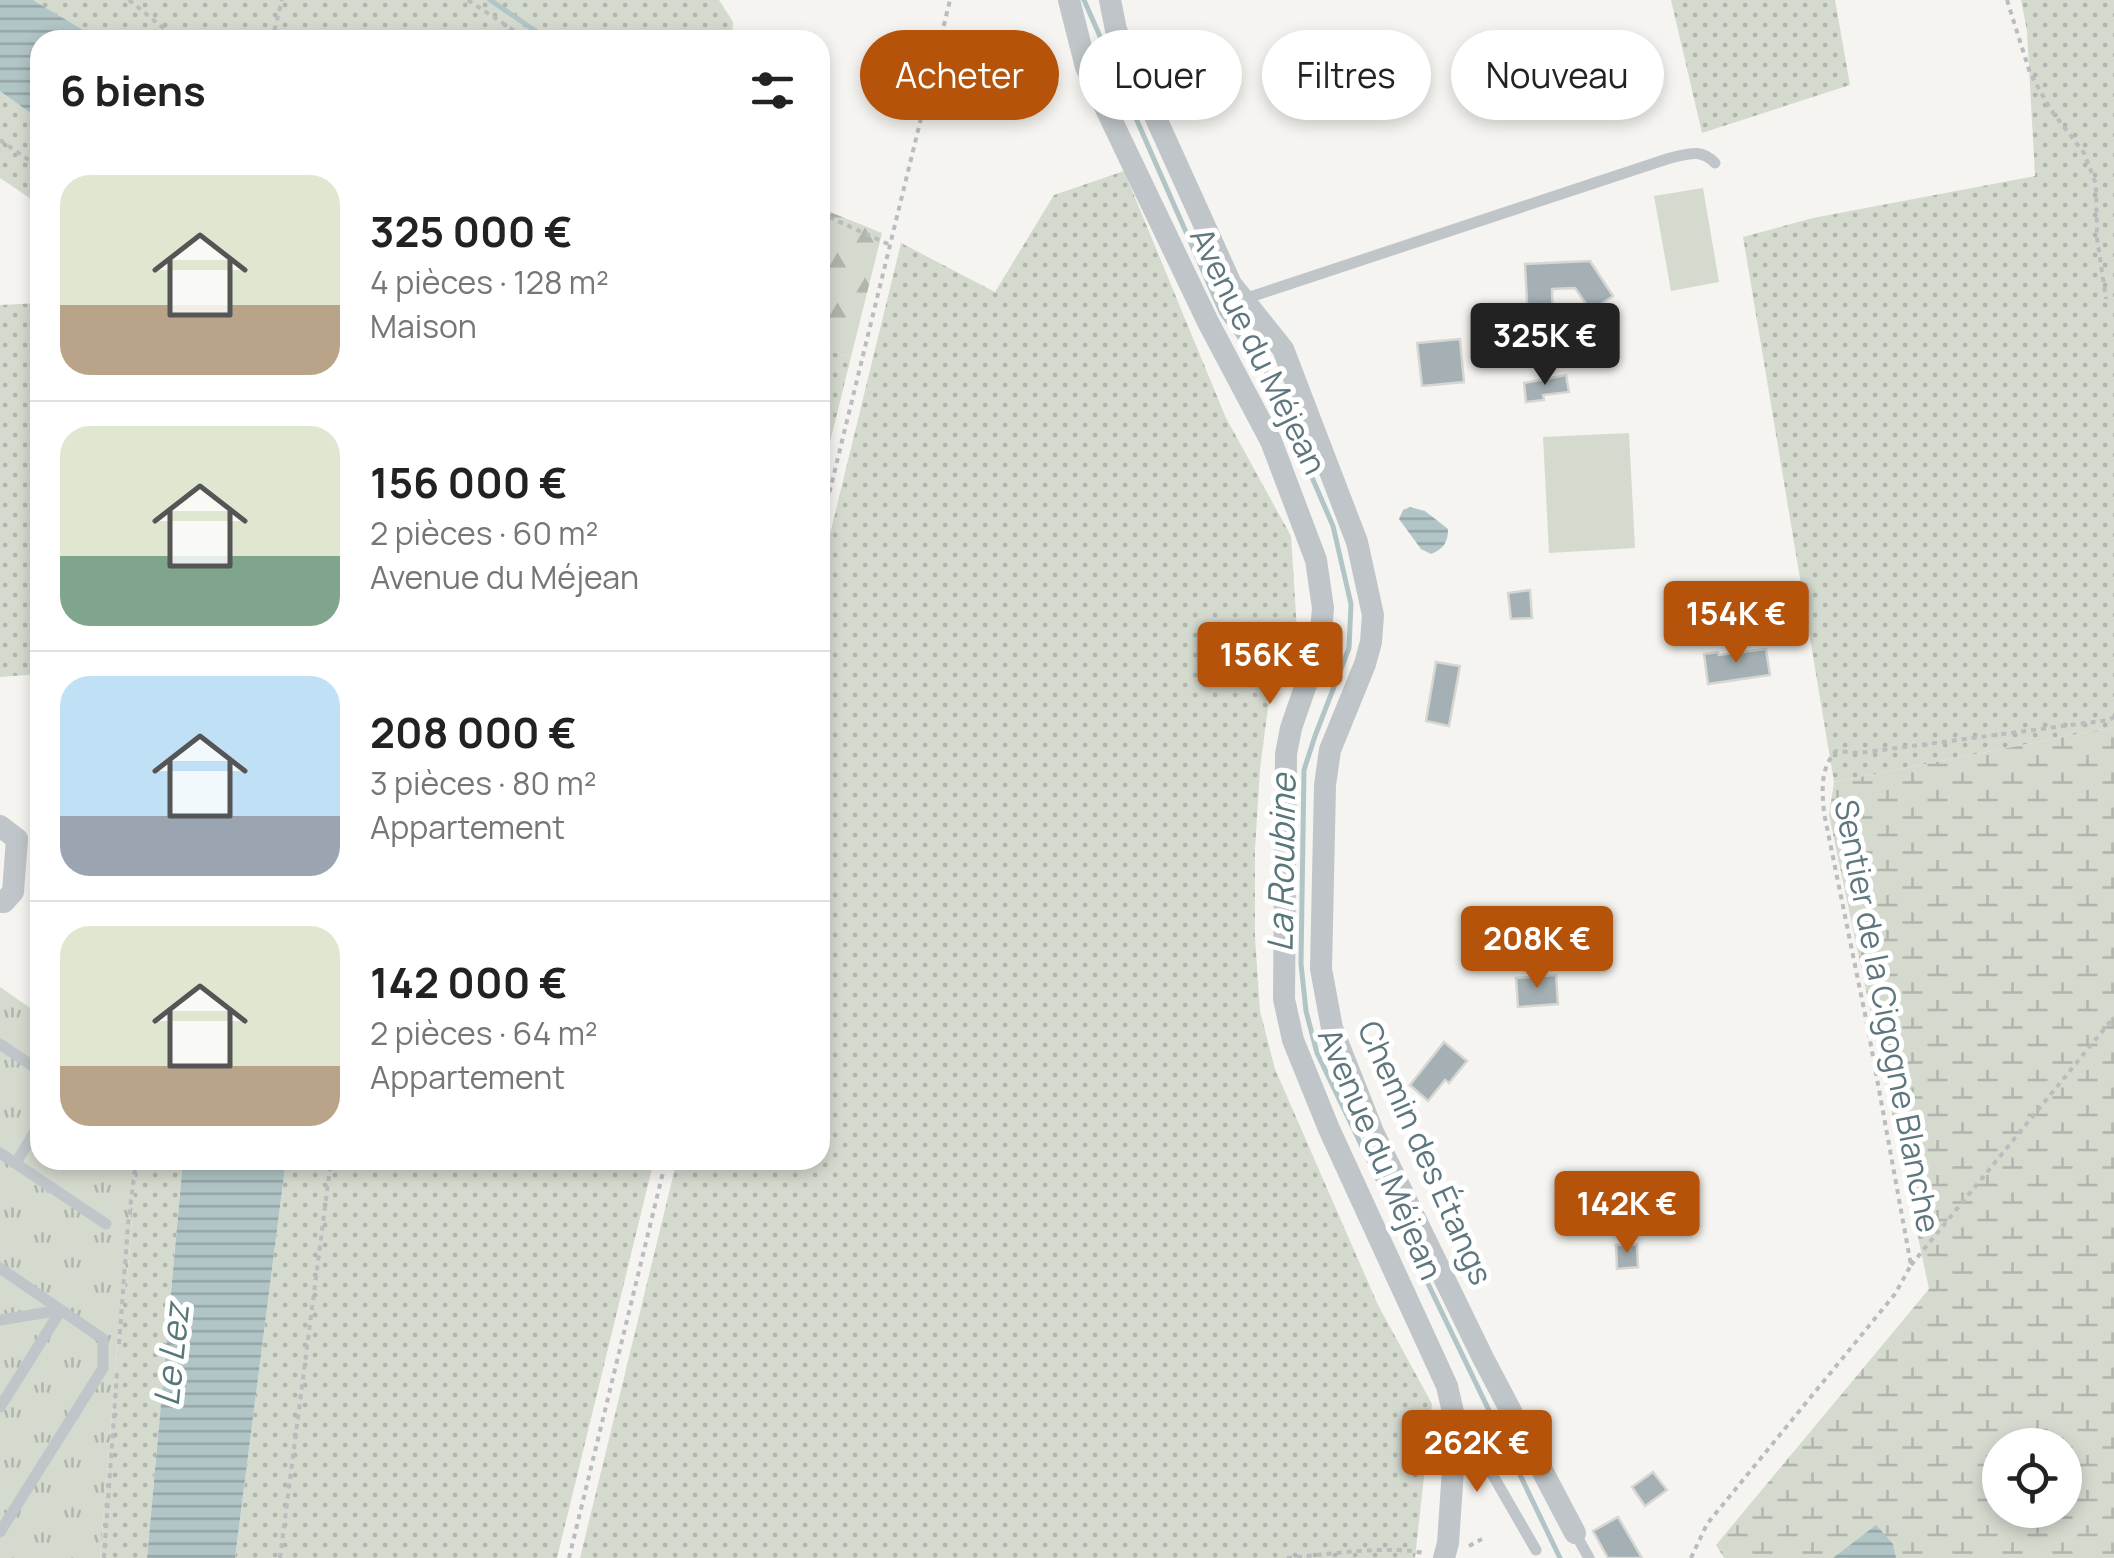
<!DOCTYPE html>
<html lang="fr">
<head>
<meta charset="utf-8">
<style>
	:root { --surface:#fff; --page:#f2f2f2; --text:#222; --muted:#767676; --line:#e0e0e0; --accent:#b45309 }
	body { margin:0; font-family:Manrope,sans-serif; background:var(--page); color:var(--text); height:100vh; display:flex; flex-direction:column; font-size:38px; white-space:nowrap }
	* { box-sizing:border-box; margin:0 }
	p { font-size:32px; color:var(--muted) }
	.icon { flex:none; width:55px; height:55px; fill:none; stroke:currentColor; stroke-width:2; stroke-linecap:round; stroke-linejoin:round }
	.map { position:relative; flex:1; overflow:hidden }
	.side { position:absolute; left:30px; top:30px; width:800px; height:1140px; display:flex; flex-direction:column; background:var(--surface); border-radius:30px; box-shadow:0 5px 15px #0003 }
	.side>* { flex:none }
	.top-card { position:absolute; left:860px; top:30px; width:950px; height:90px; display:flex; gap:20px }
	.tools { position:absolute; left:1982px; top:1428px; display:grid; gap:20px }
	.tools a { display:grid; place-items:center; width:100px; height:100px; border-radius:50%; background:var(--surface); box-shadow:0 5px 15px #0003; font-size:50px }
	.price { position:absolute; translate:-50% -85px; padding:0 22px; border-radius:10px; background:var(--accent); color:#fff; font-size:32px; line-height:65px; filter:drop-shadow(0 2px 5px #0008) }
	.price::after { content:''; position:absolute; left:50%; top:60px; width:30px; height:22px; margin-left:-15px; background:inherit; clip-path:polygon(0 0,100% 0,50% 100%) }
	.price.on { background:#222; color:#fff }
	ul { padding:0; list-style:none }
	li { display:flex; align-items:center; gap:30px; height:250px; padding:0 30px }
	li+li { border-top:2px solid var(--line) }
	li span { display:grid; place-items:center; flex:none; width:280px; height:200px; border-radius:30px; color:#555 }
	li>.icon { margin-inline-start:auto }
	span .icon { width:120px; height:120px; fill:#fffc; stroke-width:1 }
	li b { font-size:42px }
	h2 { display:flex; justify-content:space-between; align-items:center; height:120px; padding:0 30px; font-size:42px }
	.chip { padding:0 35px; border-radius:45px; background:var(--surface); box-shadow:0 5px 15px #0003; font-size:35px; line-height:90px }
	.chip.on { background:var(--accent); color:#fff }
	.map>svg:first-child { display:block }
	.grass { fill:url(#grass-dots) }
	.forest { fill:url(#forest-firs) }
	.wetland { fill:url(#wetland-marsh); fill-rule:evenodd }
	.park { fill:url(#park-tufts) }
	.pitch { fill:#d5dacf }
	.water { fill:url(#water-rules) }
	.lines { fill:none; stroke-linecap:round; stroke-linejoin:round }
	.stream { stroke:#b2c5c6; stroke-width:5 }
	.building { fill:#a4b0b3; stroke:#d6d6d3; stroke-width:2.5 }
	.path { stroke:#b9bdbf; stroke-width:4; stroke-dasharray:5 5; stroke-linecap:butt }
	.service { stroke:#bfc5c8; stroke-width:11 }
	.minor { stroke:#bfc5c8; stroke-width:22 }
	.labels { text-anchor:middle; stroke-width:10; stroke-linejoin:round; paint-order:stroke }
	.street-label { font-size:32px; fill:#5e767e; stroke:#fff }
	.water-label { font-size:35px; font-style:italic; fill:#58777a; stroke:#fff }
</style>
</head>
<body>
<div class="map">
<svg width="2114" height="1558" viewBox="0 0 2114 1558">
	<defs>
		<pattern id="grass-dots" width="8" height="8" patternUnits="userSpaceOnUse" patternTransform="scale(2.5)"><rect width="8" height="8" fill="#d5dacf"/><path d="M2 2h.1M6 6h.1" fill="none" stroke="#b0b5ad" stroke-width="1.8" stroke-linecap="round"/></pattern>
		<pattern id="forest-firs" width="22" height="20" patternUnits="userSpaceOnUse" patternTransform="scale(2.5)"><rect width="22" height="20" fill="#d5dacf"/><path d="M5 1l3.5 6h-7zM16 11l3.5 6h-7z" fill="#b0b5ad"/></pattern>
		<pattern id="wetland-marsh" width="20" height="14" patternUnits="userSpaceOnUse" patternTransform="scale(2.5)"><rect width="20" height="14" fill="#d5dacf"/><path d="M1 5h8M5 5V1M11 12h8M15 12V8" fill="none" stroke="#b0b5ad"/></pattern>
		<pattern id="park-tufts" width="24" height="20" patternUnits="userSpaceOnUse" patternTransform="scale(2.5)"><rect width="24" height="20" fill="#d5dacf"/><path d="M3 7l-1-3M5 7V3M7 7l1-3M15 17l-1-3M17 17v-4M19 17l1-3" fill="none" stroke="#b0b5ad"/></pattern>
		<pattern id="water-rules" width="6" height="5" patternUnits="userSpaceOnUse" patternTransform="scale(2.5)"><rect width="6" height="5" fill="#b2c5c6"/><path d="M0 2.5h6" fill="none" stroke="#94a5a6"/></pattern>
	</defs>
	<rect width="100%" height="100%" fill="#f5f4f0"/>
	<path class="grass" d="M33,0H719L733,22L732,40H100Z
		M1671,0H1835L1850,85L1702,133Z
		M2021,0H2114V727L1834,782L1743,237L1813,218L2035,176L2027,31Z
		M0,91L40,120V205L0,178Z
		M1124,171L1226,418L1291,536L1298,647L1268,707L1260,769L1255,849V937L1260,1011L1275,1069L1378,1305L1432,1404L1415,1558H580L677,1160H820V575L901,243L995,292L1054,195Z
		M40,303V674L0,677V305Z
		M820,348L851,357L820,483Z
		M136,1160H183L147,1558H100L118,1341L129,1259Z
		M286,1160H654L557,1558H235Z"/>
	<path class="forest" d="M820,208L882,233L851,357L820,348Z"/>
	<path class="wetland" d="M2114,727V1558H1724L1716,1545L1929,1289L1829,815L1834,782ZM2000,1445H2065V1510H2000Z"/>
	<path class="park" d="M0,987L40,1015V1160H136L129,1259L118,1341L100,1558H0Z"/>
	<path class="pitch" d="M1703,188L1719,282L1671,291L1654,196Z
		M1629,433L1635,548L1549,553L1543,437Z"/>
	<path class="water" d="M0,0H33L100,40H40V120L0,91Z
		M1410,507L1425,511L1448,529C1448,542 1444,549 1431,554L1421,549L1399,519L1403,510Z
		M183,1160H286L235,1558H147Z
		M1876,1525L1893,1544L1896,1558H1833Z"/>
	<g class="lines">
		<path class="stream" d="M490,0L549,40
			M1084,0L1222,314L1267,373L1333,526L1351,604L1349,648L1315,736L1304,770L1301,964L1306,1011L1317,1053L1560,1558"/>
	</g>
	<path class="building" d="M1590,261L1613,296L1591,311L1575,288L1552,289L1553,320L1528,322L1525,264Z
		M1460,339L1464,382L1422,386L1417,343Z
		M1566,375L1569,392L1543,395L1544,400L1526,402L1524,383Z
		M1530,590L1532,618L1511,619L1508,593Z
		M1766,649L1770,675L1708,684L1704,654L1718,652L1719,655Z
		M1436,662L1460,666L1449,726L1426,721Z
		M1556,975L1558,1004L1518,1007L1516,978Z
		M1444,1042L1467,1061L1449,1083L1445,1080L1428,1101L1410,1085Z
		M1637,1244L1638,1267L1617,1269L1616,1245Z
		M1653,1472L1667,1490L1645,1506L1632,1487Z
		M1618,1517L1642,1558H1608L1593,1531Z"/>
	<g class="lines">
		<path class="path" d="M129,0L178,40
			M468,0L528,40
			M2007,0L2030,73L2051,110L2084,153L2096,184L2097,238L2106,299
			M272,40L282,0
			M0,140L40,168
			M820,213L888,244
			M820,531L950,0
			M1911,1265L2114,1017
			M119,1344L128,1225L136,1160
			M1469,1546L1482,1539
			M104,1558L117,1373
			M280,1558L331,1160
			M569,1558L666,1160
			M1287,1558C1322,1555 1395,1544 1426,1554
			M1691,1558L1707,1524L1895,1294L1911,1265L1867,1024L1824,813C1822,789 1820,769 1836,751L1859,753L2109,720L2114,717"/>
		<path class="service" d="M1244,299L1670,158C1688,154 1701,148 1715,163
			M0,1044L40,1071
			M0,1153L106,1224
			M16,1163L40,1123
			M0,1268L103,1339V1368L0,1532
			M0,1320L61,1310
			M0,1407L61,1310
			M1458,1428L1476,1446L1536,1550
			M1575,1533L1589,1558"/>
		<path class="minor" d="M1069,0L1086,67L1208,322L1271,441L1316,560L1323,608L1320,644L1291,728L1286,754L1284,999L1293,1040L1329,1129L1447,1386L1456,1425L1448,1543L1444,1558
			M1110,0L1116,30L1231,284L1283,349L1357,542L1373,615L1371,642L1365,664L1330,750L1325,785L1321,969L1332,1028L1373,1132L1483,1358L1575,1533
			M0,826L17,839L13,892L4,902H0"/>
	</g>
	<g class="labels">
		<g class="street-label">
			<text transform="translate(1258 351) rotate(64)" y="11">Avenue du Méjean</text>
			<text transform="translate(1887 1016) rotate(79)" y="11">Sentier de la Cigogne Blanche</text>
			<text transform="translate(1425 1153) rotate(66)" y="11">Chemin des Étangs</text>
			<text transform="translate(1380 1154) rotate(67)" y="11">Avenue du Méjean</text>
		</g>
		<g class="water-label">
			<text transform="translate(1282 863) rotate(-89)" y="12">La Roubine</text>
			<text transform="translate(172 1355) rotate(-84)" y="12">Le Lez</text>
		</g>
	</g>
</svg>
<div class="tools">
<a><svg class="icon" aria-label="locate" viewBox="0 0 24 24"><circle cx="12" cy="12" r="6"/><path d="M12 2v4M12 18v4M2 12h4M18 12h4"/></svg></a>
</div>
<b class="price on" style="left:1545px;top:388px">325K €</b>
<b class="price" style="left:1736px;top:666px">154K €</b>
<b class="price" style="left:1270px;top:707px">156K €</b>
<b class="price" style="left:1537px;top:991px">208K €</b>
<b class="price" style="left:1627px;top:1256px">142K €</b>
<b class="price" style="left:1477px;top:1495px">262K €</b>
<div class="top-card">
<a class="chip on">Acheter</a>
<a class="chip">Louer</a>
<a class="chip">Filtres</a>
<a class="chip">Nouveau</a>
</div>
<section class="side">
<h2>6 biens<svg class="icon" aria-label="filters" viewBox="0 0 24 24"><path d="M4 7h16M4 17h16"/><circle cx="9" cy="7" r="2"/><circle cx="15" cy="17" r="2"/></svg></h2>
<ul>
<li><span style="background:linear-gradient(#dfe7d0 65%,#b9a48a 0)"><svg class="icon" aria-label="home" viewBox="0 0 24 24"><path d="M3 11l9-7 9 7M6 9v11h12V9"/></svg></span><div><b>325 000 €</b><p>4 pièces · 128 m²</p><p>Maison</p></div></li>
<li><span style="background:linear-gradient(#dfe7d0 65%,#7fa58c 0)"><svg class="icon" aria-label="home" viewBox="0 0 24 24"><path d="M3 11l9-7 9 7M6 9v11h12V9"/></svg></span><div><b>156 000 €</b><p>2 pièces · 60 m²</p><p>Avenue du Méjean</p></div></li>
<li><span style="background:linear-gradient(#bfe0f5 70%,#9aa5b1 0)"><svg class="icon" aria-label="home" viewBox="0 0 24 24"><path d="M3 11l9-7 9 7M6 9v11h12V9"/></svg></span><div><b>208 000 €</b><p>3 pièces · 80 m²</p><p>Appartement</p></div></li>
<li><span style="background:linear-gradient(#dfe7d0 70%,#b9a48a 0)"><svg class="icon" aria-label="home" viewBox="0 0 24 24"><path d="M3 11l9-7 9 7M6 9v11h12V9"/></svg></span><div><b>142 000 €</b><p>2 pièces · 64 m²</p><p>Appartement</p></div></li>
</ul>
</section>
</div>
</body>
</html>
